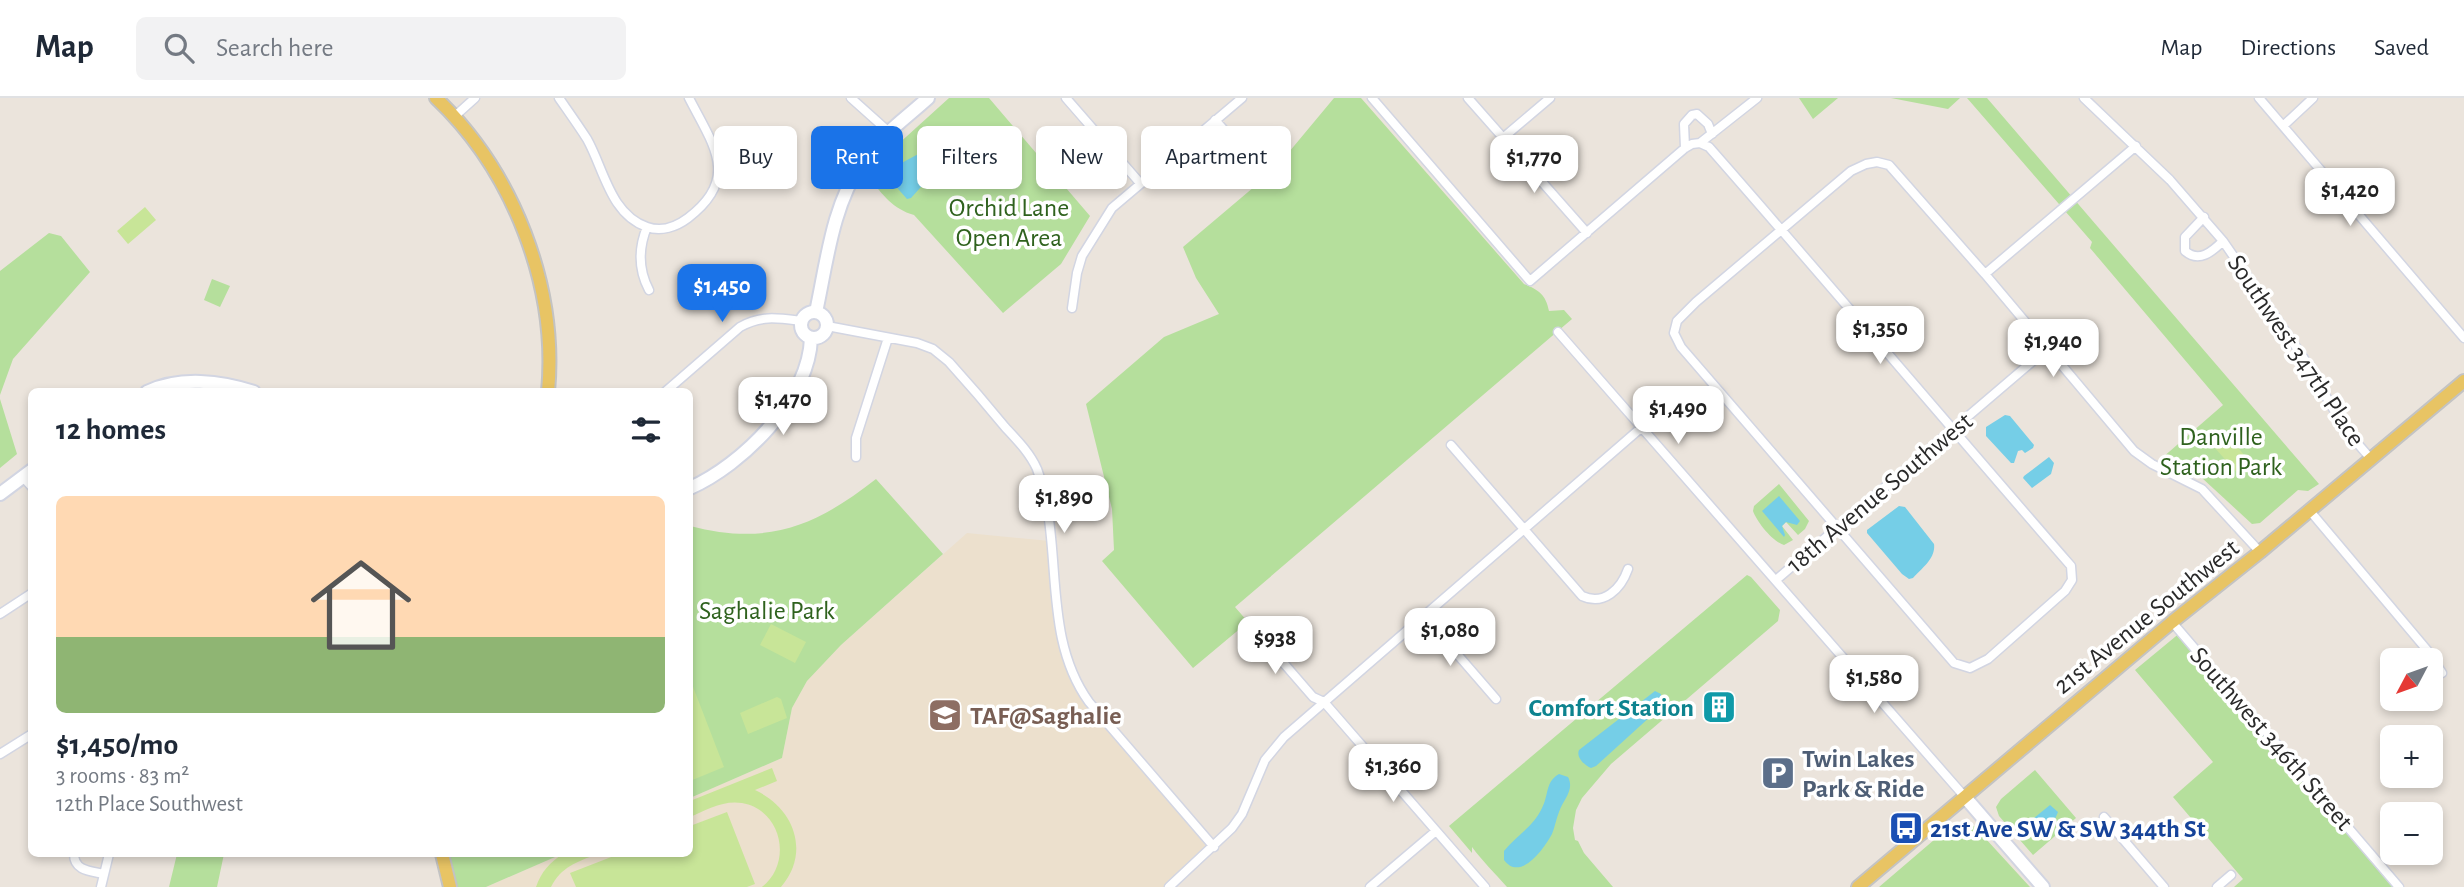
<!DOCTYPE html>
<html lang="en">
<head>
<meta charset="utf-8">
<style>
	:root { --surface:#fff; --page:#f2f2f3; --text:#1f2937; --muted:#747a83; --line:#e0e1e3; --accent:#1a73e8 }
	body { margin:0; font-family:"Alegreya Sans",sans-serif; background:var(--page); color:var(--text); height:100vh; display:flex; flex-direction:column; font-size:26px; white-space:nowrap }
	* { box-sizing:border-box; margin:0 }
	p { font-size:23px; color:var(--muted) }
	.icon { flex:none; width:38px; height:38px; fill:none; stroke:currentColor; stroke-width:2; stroke-linecap:round; stroke-linejoin:round }
	.map { position:relative; flex:1; overflow:hidden }
	.side { position:absolute; left:28px; top:290px; width:665px; height:469px; display:flex; flex-direction:column; background:var(--surface); border-radius:10px; box-shadow:0 4px 10px #0003 }
	.side>* { flex:none }
	.top-card { position:absolute; left:714px; top:28px; width:665px; height:63px; display:flex; gap:14px }
	.needle { width:46px; rotate:229deg }
	.tools { position:absolute; left:2380px; top:550px; display:grid; gap:14px }
	.tools a { display:grid; place-items:center; width:63px; height:63px; border-radius:10px; background:var(--surface); box-shadow:0 4px 10px #0003; font-size:35px }
	.price { position:absolute; translate:-50% -60px; padding:0 16px; border-radius:14px; background:#fff; color:#222; font-size:23px; line-height:46px; filter:drop-shadow(0 2px 4px #0008) }
	.price::after { content:''; position:absolute; left:50%; top:42px; width:21px; height:16px; margin-left:-10px; background:inherit; clip-path:polygon(0 0,100% 0,50% 100%) }
	.price.current { background:var(--accent); color:#fff }
	ul { padding:0; list-style:none }
	li { display:grid; align-content:center; gap:14px; height:371px; padding:0 28px }
	li span { display:grid; place-items:center; height:217px; border-radius:10px; color:#555 }
	li>.icon { margin-inline-start:auto }
	span .icon { width:126px; height:126px; fill:#fffc; stroke-width:1 }
	li b { font-size:30px }
	h2 { display:flex; justify-content:space-between; align-items:center; height:84px; padding:0 28px; font-size:30px }
	.pill { padding:0 24px; border-radius:10px; background:var(--surface); box-shadow:0 4px 10px #0003; font-size:24px; line-height:63px }
	.pill.current { background:var(--accent); color:#fff }
	header { display:flex; align-items:center; gap:42px; box-sizing:border-box; height:98px; padding:0 35px; background:var(--surface); border-bottom:2px solid var(--line) }
	header strong { font-size:33px }
	nav { display:flex; gap:38px; margin-inline-start:auto; font-size:24px }
	.search { width:490px; height:63px; background:var(--page); display:flex; align-items:center; gap:18px; box-sizing:border-box; padding:0 24px; border-radius:10px; color:var(--muted); font-size:26px }
	.map>svg:first-child { display:block }
	.education { fill:#ece0cd }
	.green { fill:#b5df9c }
	.pitch { fill:#c8e598 }
	.water { fill:#75cee7 }
	.lines { fill:none; stroke-linecap:round; stroke-linejoin:round }
	.street-casing { stroke:#d2d5e2; stroke-width:11 }
	.secondary-casing { stroke:#d2d5e2; stroke-width:16 }
	.primary-casing { stroke:#c3c3c3; stroke-width:16 }
	.street { stroke:#fff; stroke-width:8 }
	.secondary { stroke:#fff; stroke-width:12 }
	.primary { stroke:#e8c464; stroke-width:12 }
	.labels { text-anchor:middle; stroke-width:7; stroke-linejoin:round; paint-order:stroke }
	.park-label { font-size:26px; fill:#2f621e; stroke:#fff }
	.street-label { font-size:26px; fill:#2a2a2a; stroke:#fff }
	.culture-label { font-size:26px; font-weight:bold; fill:#0d838f; stroke:#fff; text-anchor:end }
	.education-label { font-size:26px; font-weight:bold; fill:#785e54; stroke:#fff; text-anchor:start }
	.service-label { font-size:26px; font-weight:bold; fill:#4e5e75; stroke:#fff; text-anchor:start }
	.transit-label { font-size:26px; font-weight:bold; fill:#164399; stroke:#fff; text-anchor:start }
</style>
</head>
<body>
<header>
<strong>Map</strong>
<div class="search"><svg class="icon" aria-label="search" viewBox="0 0 24 24"><circle cx="10" cy="10" r="6"/><path d="M15 15l6 6"/></svg>Search here</div>
<nav><a>Map</a><a>Directions</a><a>Saved</a></nav>
</header>
<div class="map">
<svg width="2464" height="789" viewBox="0 0 2464 789">
	<rect width="100%" height="100%" fill="#ebe4dc"/>
	<path class="education" d="M967,435L1050,443L1059,526L1075,582L1214,749L1169,789H486L562,756H690V700L782,660L792,610L807,583L841,547Z"/>
	<path class="green" d="M949,0H989L1090,118L1061,166L1003,215L914,117C893,111 883,97 869,80L885,58Z
		M1334,0H1361L1524,186C1539,192 1546,197 1549,213L1564,212L1572,221L1235,509L1248,524L1193,570L1102,463L1114,452L1112,411L1086,306L1164,239L1219,216L1196,180L1183,149L1274,72Z
		M1799,0H1838L1813,21Z
		M1891,0H1960L1948,11Z
		M1967,0H1987L2319,386L2308,393L2298,392L2260,425L2252,426L2202,380L2162,360L2223,307L2090,150L2092,144Z
		M49,135L61,138L90,174L13,261L0,297V173Z
		M212,181L230,188L220,209L204,202Z
		M0,301L17,356L0,370Z
		M876,381L943,456L841,547L807,583L792,610L782,660L690,700V428C767,448 815,429 876,381Z
		M1779,386L1809,423L1805,431L1798,437L1786,424L1782,428L1793,442L1784,447C1772,443 1757,424 1753,413L1754,408Z
		M1747,477L1751,479L1780,512L1778,523L1611,666L1582,700L1576,712L1573,730L1575,742L1578,743L1584,755L1613,789H1507C1495,775 1483,764 1472,749V755L1449,728Z
		M2181,534L2399,789H2234L2243,781L2173,699L2213,664L2135,572Z
		M2035,672L2076,720L2033,757L1999,718L1996,709L2001,701Z
		M1955,724L1974,728L2030,789H1879Z
		M177,756H224L217,789H169Z
		M442,756H562L486,789H450Z"/>
	<path class="pitch" d="M145,109L156,122L128,146L117,133Z
		M2227,337L2252,366L2239,377L2214,349Z
		M771,526L806,544L795,565L760,547Z
		M690,581L724,669L690,683Z
		M777,599L781,601L787,620L748,636L740,615Z
		M772,670L777,683L755,692C794,710 811,754 781,789H762C793,765 782,712 742,705C723,702 706,712 690,719V703Z
		M727,714L755,786L747,789H576L570,775L619,756H690V728Z
		M563,756H597C577,764 561,769 551,789H536C541,774 550,764 563,756Z"/>
	<path class="water" d="M942 43a10 10 0 1 1 20 0a10 10 0 1 1-20 0Z
		M924,53L931,54L936,62L937,71L911,100L907,101L892,84L890,73L894,69Z
		M2005,317L2010,318L2034,347L2033,350L2025,355L2022,352L2018,353L2014,365H2011L1986,338V329Z
		M2049,359L2054,365L2051,376L2032,390L2023,380L2024,378Z
		M1779,398L1800,423L1797,427L1786,424L1782,428L1785,437L1784,439L1762,413Z
		M1899,408L1905,409L1934,446C1936,460 1922,470 1913,480L1909,481L1902,476L1867,435V432Z
		M1655,593L1661,596L1662,608L1596,668L1591,670C1584,667 1576,659 1579,652Z
		M1559,676L1568,679C1575,692 1563,702 1559,714C1556,721 1555,729 1552,736C1544,751 1520,784 1504,762V753C1516,738 1534,728 1542,710C1549,697 1545,684 1559,676Z
		M2050,707L2058,714C2054,724 2048,736 2036,726L2034,720Z"/>
	<g class="lines">
		<g class="street-casing">
			<path id="street" d="M559,0C568,13 578,27 587,41C604,71 610,116 647,129C638,151 638,171 649,192
				M851,0L889,34
				M1066,0L1140,85
				M1372,0L1530,183L1685,50L1692,46L1700,45L1757,0
				M1468,0L1587,135
				M2084,0L2170,82L2223,143L2303,259L2345,331L2371,361
				M2259,0L2464,240
				M455,18L475,0
				M1215,22L1257,69
				M2283,28L2313,0
				M1504,39L1550,0
				M1700,45L1709,49C1831,188 1950,329 2071,468L2072,482L2065,493L1988,561L1970,570L1954,565L1681,249L1674,235L1677,223L1696,204L1851,73L1866,66L1877,64L1889,67L1985,176L2134,353L2152,366L2202,391L2260,454
				M1685,50L1684,26L1692,17L1697,16L1708,26L1712,36
				M720,74C745,75 761,62 779,47
				M2204,119L2185,139V153C2199,165 2212,154 2223,143
				M647,129C661,134 676,129 688,120C741,80 713,47 689,0
				M1985,176L2136,48
				M1072,210L1077,175L1082,158L1112,110L1242,0
				M827,228L917,245L933,251L949,264C968,285 987,307 1005,329C1017,342 1030,355 1037,371C1065,447 1040,536 1089,604L1214,749
				M1558,234L1964,698
				M665,294L740,229C761,217 778,220 801,223
				M1451,347L1582,498C1604,508 1621,491 1628,471
				M856,359V340L888,240
				M23,379L32,389
				M2310,413L2427,552L2442,575
				M1776,482L2047,251
				M0,516L32,495
				M1425,519L1496,601
				M1248,524L1313,599L1324,604L1485,789
				M2172,524L2399,789
				M0,656L32,636
				M2104,719L2164,789
				M74,756C74,773 91,773 104,776
				M101,789L109,756
				M1169,789L1232,730L1242,716L1265,662L1284,639L1642,329
				M1370,789L1436,733
				M2217,789L2231,777"/>
		</g>
		<g class="secondary-casing">
			<path id="secondary" d="M801 227a13 13 0 1 1 26 0a13 13 0 1 1-26 0Z
				M816,214C827,163 832,109 862,64C879,39 906,20 928,0
				M147,294C180,278 221,283 254,294
				M690,390C742,367 809,301 811,240
				M0,396L32,372
				M1964,698L2043,789"/>
		</g>
		<g class="primary-casing">
			<path id="primary" d="M436,0C513,73 558,188 548,294
				M442,756L450,789
				M1858,789L2172,524L2260,454L2464,283"/>
		</g>
		<use href="#street" class="street"/>
		<use href="#secondary" class="secondary"/>
		<use href="#primary" class="primary"/>
	</g>
	<defs>
		<g id="building-square" transform="scale(1.75)"><rect x="-9" y="-9" width="18" height="18" rx="4" fill="#0f9aa8" stroke="#fff"/><path d="M-4-6H4V6H1V3H-1V6H-4ZM-2.5-4.3h1.7v1.8h-1.7ZM.8-4.3h1.7v1.8H.8ZM-2.5-1h1.7V.8h-1.7ZM.8-1h1.7V.8H.8Z" fill="#fff"/></g>
		<g id="school-square" transform="scale(1.75)"><rect x="-9" y="-9" width="18" height="18" rx="4" fill="#8d6e63" stroke="#fff"/><path d="M0-5L7-2L0 1L-7-2ZM-4 1L0 2.5L4 1V4Q0 6-4 4Z" fill="#fff"/></g>
		<g id="parking-square" transform="scale(1.75)"><rect x="-9" y="-9" width="18" height="18" rx="4" fill="#5c6f8a" stroke="#fff"/><path d="M-3.5-5.5H1a3.5 3.5 0 0 1 0 7H-1V5.5H-3.5ZM-1-3.4V-.6H.8a1.4 1.4 0 0 0 0-2.8Z" fill="#fff"/></g>
		<g id="bus-square" transform="scale(1.75)"><rect x="-9" y="-9" width="18" height="18" rx="4" fill="#1a4fb4" stroke="#fff"/><path d="M-5-6H5V4H4V6H2V4H-2V6H-4V4H-5ZM-3.5-4V0h7V-4ZM-3.5 1.2v1.5H-2V1.2ZM2 1.2v1.5H3.5V1.2Z" fill="#fff"/></g>
	</defs>
	<g fill-rule="evenodd">
		<use href="#building-square" x="1719" y="609"/>
		<use href="#school-square" x="945" y="617"/>
		<use href="#parking-square" x="1778" y="675"/>
		<use href="#bus-square" x="1906" y="730"/>
	</g>
	<g class="labels">
		<g class="park-label">
			<text x="1009" y="118">Orchid Lane<tspan x="1009" dy="30">Open Area</tspan></text>
			<text x="2221" y="347">Danville<tspan x="2221" dy="30">Station Park</tspan></text>
			<text x="767" y="521">Saghalie Park</text>
		</g>
		<g class="street-label">
			<text transform="translate(2297 252) rotate(56)" y="9">Southwest 347th Place</text>
			<text transform="translate(1879 394) rotate(-40)" y="9">18th Avenue Southwest</text>
			<text transform="translate(2146 518) rotate(-39)" y="9">21st Avenue Southwest</text>
			<text transform="translate(2272 640) rotate(49)" y="9">Southwest 346th Street</text>
		</g>
		<g class="culture-label">
			<text x="1694" y="618">Comfort Station</text>
		</g>
		<g class="education-label">
			<text x="970" y="626">TAF@Saghalie</text>
		</g>
		<g class="service-label">
			<text x="1802" y="669">Twin Lakes<tspan x="1802" dy="30">Park &amp; Ride</tspan></text>
		</g>
		<g class="transit-label">
			<text x="1930" y="739">21st Ave SW &amp; SW 344th St</text>
		</g>
	</g>
</svg>
<div class="tools">
<a><svg class="needle" viewBox="-14 -14 28 28"><path d="M0-13l5 13h-10z" fill="#e53935"/><path d="M0 13l5-13h-10z" fill="#747a83"/></svg></a>
<a>+</a>
<a>−</a>
</div>
<b class="price" style="left:1534px;top:97px">$1,770</b>
<b class="price" style="left:2350px;top:130px">$1,420</b>
<b class="price current" style="left:722px;top:226px">$1,450</b>
<b class="price" style="left:1880px;top:268px">$1,350</b>
<b class="price" style="left:2053px;top:281px">$1,940</b>
<b class="price" style="left:783px;top:339px">$1,470</b>
<b class="price" style="left:1678px;top:348px">$1,490</b>
<b class="price" style="left:1064px;top:437px">$1,890</b>
<b class="price" style="left:1450px;top:570px">$1,080</b>
<b class="price" style="left:1275px;top:578px">$938</b>
<b class="price" style="left:1874px;top:617px">$1,580</b>
<b class="price" style="left:1393px;top:706px">$1,360</b>
<div class="top-card">
<a class="pill">Buy</a>
<a class="pill current">Rent</a>
<a class="pill">Filters</a>
<a class="pill">New</a>
<a class="pill">Apartment</a>
</div>
<section class="side">
<h2>12 homes<svg class="icon" aria-label="filters" viewBox="0 0 24 24"><path d="M4 7h16M4 17h16"/><circle cx="9" cy="7" r="2"/><circle cx="15" cy="17" r="2"/></svg></h2>
<ul>
<li><span style="background:linear-gradient(#ffd9b3 65%,#8fb573 0)"><svg class="icon" aria-label="home" viewBox="0 0 24 24"><path d="M3 11l9-7 9 7M6 9v11h12V9"/></svg></span><div><b>$1,450/mo</b><p>3 rooms · 83 m²</p><p>12th Place Southwest</p></div></li>
</ul>
</section>
</div>
</body>
</html>
